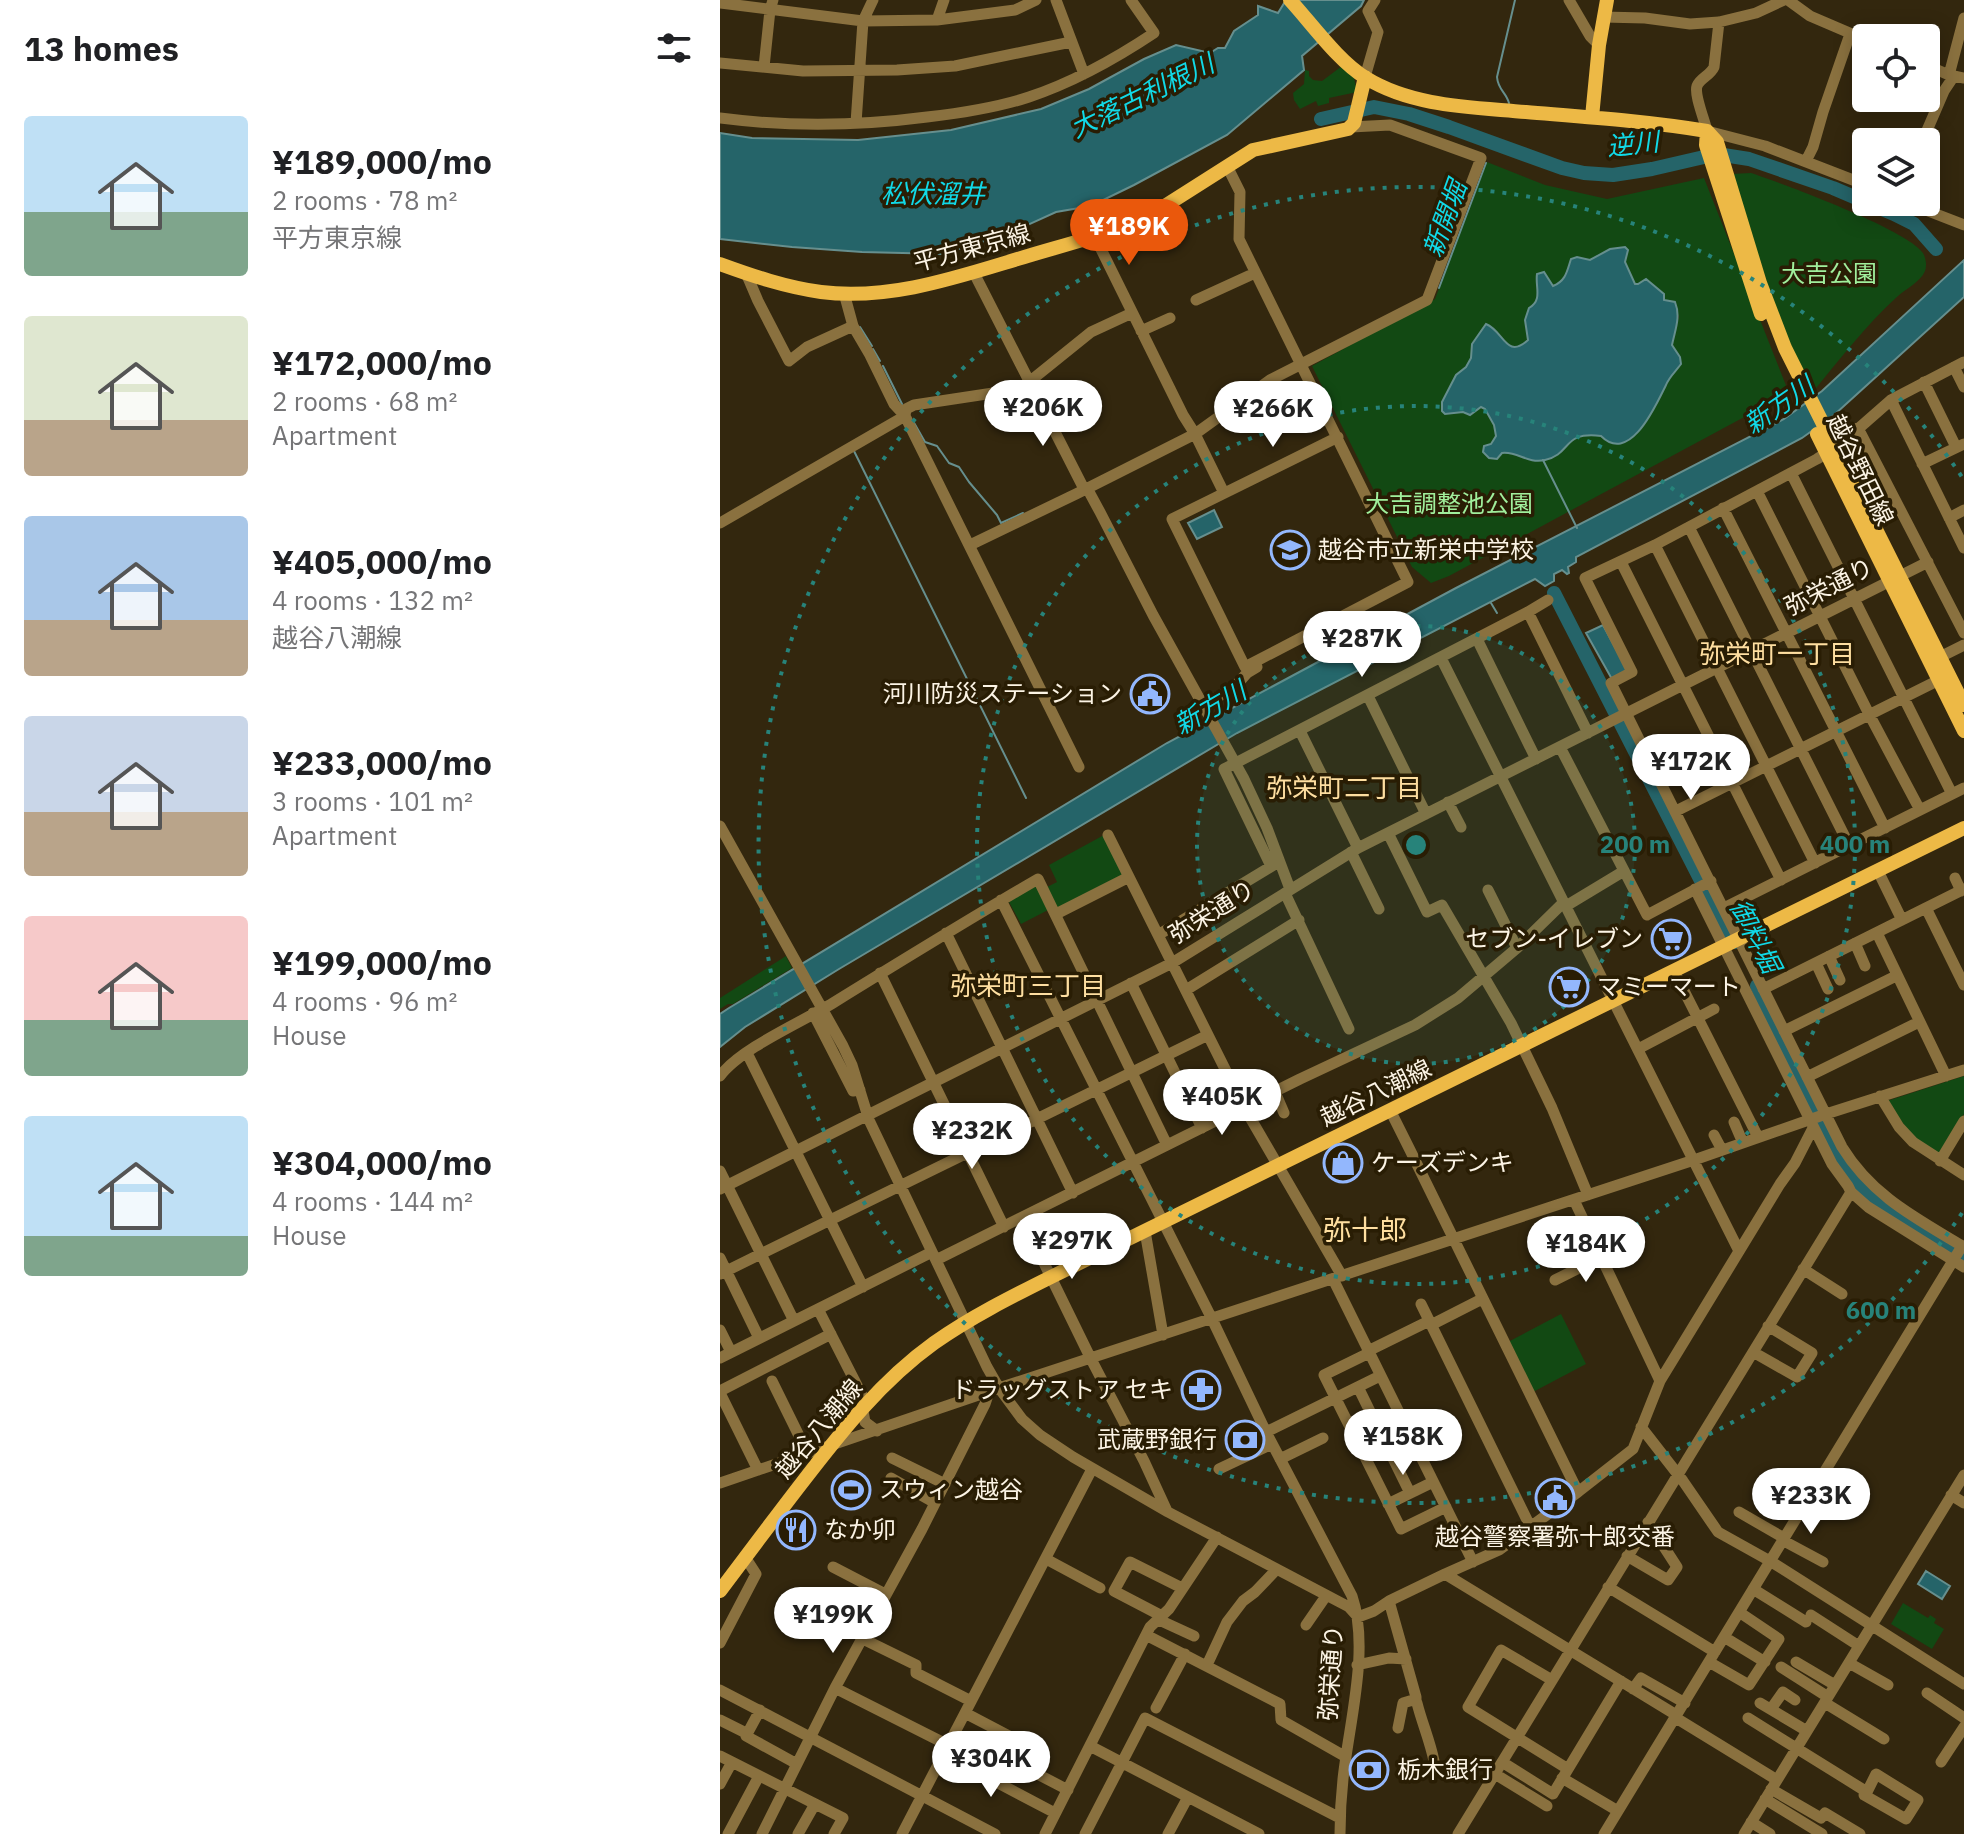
<!DOCTYPE html>
<html lang="en">
<head>
<meta charset="utf-8">
<style>
	:root { --surface:#fff; --page:#f2f2f2; --text:#202124; --muted:#757577; --accent:#ea580c }
	body { margin:0; font-family:"IBM Plex Sans","Noto Sans JP",sans-serif; background:var(--page); color:var(--text); height:100vh; display:flex; flex-direction:column; font-size:30px; white-space:nowrap }
	* { box-sizing:border-box; margin:0 }
	p { font-size:26px; color:var(--muted) }
	.icon { flex:none; width:44px; height:44px; fill:none; stroke:currentColor; stroke-width:2; stroke-linecap:round; stroke-linejoin:round }
	.map { position:relative; flex:1; overflow:hidden }
	.panel { display:flex; flex-direction:column; background:var(--surface); width:720px }
	.panel>* { flex:none }
	.tools { position:absolute; left:1132px; top:24px; display:grid; gap:16px }
	.tools a { display:grid; place-items:center; width:88px; height:88px; border-radius:8px; background:var(--surface); box-shadow:0 4px 20px #0003; font-size:40px }
	.price { position:absolute; translate:-50% -68px; padding:0 18px; border-radius:28px; background:#fff; color:#222; font-size:26px; line-height:52px; filter:drop-shadow(0 2px 4px #0008) }
	.price::after { content:''; position:absolute; left:50%; top:48px; width:24px; height:18px; margin-left:-12px; background:inherit; clip-path:polygon(0 0,100% 0,50% 100%) }
	.price.current { background:var(--accent); color:#fff }
	ul { padding:0; list-style:none }
	li { display:flex; align-items:center; gap:24px; height:200px; padding:0 24px }
	li span { display:grid; place-items:center; flex:none; width:224px; height:160px; border-radius:8px; color:#555 }
	li>.icon { margin-inline-start:auto }
	span .icon { width:96px; height:96px; fill:#fffc; stroke-width:1 }
	li b { font-size:34px }
	h2 { display:flex; justify-content:space-between; align-items:center; height:96px; padding:0 24px; font-size:34px }
	main { display:flex; flex:1; min-height:0 }
	.map>svg:first-child { display:block }
	.green { fill:#124913; fill-rule:evenodd }
	.water { fill:#256469; stroke:#668f8e; stroke-width:2 }
	.lines { fill:none; stroke-linecap:round; stroke-linejoin:round }
	.stream { stroke:#668f8e; stroke-width:2 }
	.river { stroke:#256469; stroke-width:14 }
	.minor { stroke:#8a713f; stroke-width:11 }
	.major { stroke:#edb946; stroke-width:14 }
	.ring { fill:none; stroke:#27837a; stroke-width:4; stroke-dasharray:4 8 }
	.labels { text-anchor:middle; stroke-width:7; stroke-linejoin:round; paint-order:stroke }
	.street-label { font-size:24px; fill:#fcf4e5; stroke:#291d04 }
	.park-label { font-size:24px; fill:#a0ef9c; stroke:#291d04 }
	.poi-label { font-size:24px; fill:#fcf4e5; stroke:#291d04; text-anchor:start }
	.water-label { font-size:26px; font-style:italic; fill:#11d9e7; stroke:#291d04 }
	.neighbourhood-label { font-size:26px; fill:#fedea0; stroke:#291d04 }
	.quarter-label { font-size:28px; fill:#fedea0; stroke:#291d04 }
	.centre { fill:#27837a; stroke:#291d04; stroke-width:4 }
	.ring-label { font-size:24px; text-anchor:middle; font-weight:bold; fill:#27837a; stroke:#291d04; stroke-width:7; stroke-linejoin:round; paint-order:stroke }
</style>
</head>
<body>
<main>
<section class="panel">
<h2>13 homes<svg class="icon" aria-label="filters" viewBox="0 0 24 24"><path d="M4 7h16M4 17h16"/><circle cx="9" cy="7" r="2"/><circle cx="15" cy="17" r="2"/></svg></h2>
<ul>
<li><span style="background:linear-gradient(#bfe0f5 60%,#7fa58c 0)"><svg class="icon" aria-label="home" viewBox="0 0 24 24"><path d="M3 11l9-7 9 7M6 9v11h12V9"/></svg></span><div><b>¥189,000/mo</b><p>2 rooms · 78 m²</p><p>平方東京線</p></div></li>
<li><span style="background:linear-gradient(#dfe7d0 65%,#b9a48a 0)"><svg class="icon" aria-label="home" viewBox="0 0 24 24"><path d="M3 11l9-7 9 7M6 9v11h12V9"/></svg></span><div><b>¥172,000/mo</b><p>2 rooms · 68 m²</p><p>Apartment</p></div></li>
<li><span style="background:linear-gradient(#a9c7e8 65%,#b9a48a 0)"><svg class="icon" aria-label="home" viewBox="0 0 24 24"><path d="M3 11l9-7 9 7M6 9v11h12V9"/></svg></span><div><b>¥405,000/mo</b><p>4 rooms · 132 m²</p><p>越谷八潮線</p></div></li>
<li><span style="background:linear-gradient(#c9d6e8 60%,#b9a48a 0)"><svg class="icon" aria-label="home" viewBox="0 0 24 24"><path d="M3 11l9-7 9 7M6 9v11h12V9"/></svg></span><div><b>¥233,000/mo</b><p>3 rooms · 101 m²</p><p>Apartment</p></div></li>
<li><span style="background:linear-gradient(#f6c9c9 65%,#7fa58c 0)"><svg class="icon" aria-label="home" viewBox="0 0 24 24"><path d="M3 11l9-7 9 7M6 9v11h12V9"/></svg></span><div><b>¥199,000/mo</b><p>4 rooms · 96 m²</p><p>House</p></div></li>
<li><span style="background:linear-gradient(#bfe0f5 75%,#7fa58c 0)"><svg class="icon" aria-label="home" viewBox="0 0 24 24"><path d="M3 11l9-7 9 7M6 9v11h12V9"/></svg></span><div><b>¥304,000/mo</b><p>4 rooms · 144 m²</p><p>House</p></div></li>
</ul>
</section>
<div class="map">
<svg width="1244" height="1834" viewBox="0 0 1244 1834">
	<rect width="100%" height="100%" fill="#33270e"/>
	<path class="green" d="M622,66L634,78L637,92L609,98V103L598,106L596,101L580,109L574,100L573,93L584,84L585,70L589,71V76L593,80L602,81Z
		M767,162L825,185L887,199L984,178L1069,393L729,576L711,583L692,567L592,366L715,299ZM890,249L908,250L905,262L915,284L944,300L959,316L952,345L960,357C956,371 953,373 945,384C928,413 930,424 900,444C883,437 860,427 846,445C839,455 832,459 819,461C806,462 796,451 782,453L771,444L776,436L774,425L765,409L761,407L751,415L743,412L736,375L746,367L751,358L752,344L766,324C779,337 790,356 808,340L805,320L818,298L816,280L833,286C846,281 850,269 857,257L870,260Z
		M1031,173C1062,183 1188,230 1203,253C1206,258 1207,266 1205,271C1201,281 1186,289 1178,296C1146,325 1120,359 1092,393L1068,345L1011,174Z
		M384,835L404,874L337,908L327,887L337,882L329,865Z
		M315,884L330,909L301,924L289,902Z
		M66,956L72,968L13,1004H8L0,1009V998Z
		M1244,1076V1114L1220,1152L1216,1153C1191,1137 1183,1124 1167,1101Z
		M841,1314L866,1364L813,1392L788,1342Z
		M1183,1603L1208,1618L1210,1615L1216,1619L1214,1623L1224,1629L1212,1649L1171,1624Z"/>
	<path class="water" d="M566,0H644L641,6L582,56L584,70L507,135L414,185L371,206L336,212L290,233L223,254L142,252L72,247L0,239V133L32,138L138,140L231,130L321,109L369,89L424,59L456,45L490,53L498,48H505L514,31L538,15V6L558,13Z
		M905,247L908,250L905,262L915,284H918L926,279L944,294V300L955,302C961,317 955,330 952,345L960,357L961,364C956,371 949,377 946,385C936,405 910,465 881,436C842,431 852,454 825,460C807,464 798,451 782,453L777,459L769,458L763,452L764,446L771,444L776,436L774,425L765,409L761,407L750,415L743,412L725,414L722,411V402L736,375L746,367L751,358L752,344L766,324C784,331 786,360 808,340L805,320L809,308C823,300 815,287 817,274L824,272L833,286C846,281 847,271 851,259L857,257L870,260L890,249Z
		M1244,260V297L1114,415L1082,438L856,557V562L848,567L849,573L847,574L842,570L834,574V581L825,586L815,579L517,733L119,969L25,1027L0,1047V1014L9,1008L447,743L736,588L1064,419L1102,391Z
		M494,510L502,527L477,539L468,523Z
		M883,625L909,673L893,681L866,633Z
		M1206,1571L1230,1586L1222,1599L1198,1584Z"/>
	<g class="lines">
		<path class="stream" d="M789,103C786,92 778,90 777,77L795,0
			M1174,214L1177,204
			M719,288L766,163
			M140,327L152,346
			M153,349L160,361
			M163,366L182,404
			M193,421L205,442L217,446L229,463L239,467L249,482L277,515L281,523L303,513
			M134,451L306,798
			M823,460L857,528
			M771,603L777,613"/>
		<path class="river" d="M601,119L654,107L689,114L729,127L842,168L864,173L893,175L932,169L997,154L1029,159L1113,188L1174,214L1194,224L1216,249
			M834,593L994,906L1015,942
			M1037,986L1090,1103L1134,1183L1149,1195L1244,1255"/>
		<path class="minor" d="M336,0L364,74
			M849,0L870,36L879,45
			M1068,0L1090,16L1146,40
			M0,3L143,21L217,20L295,10L316,0
			M883,17L925,18L970,24L999,22L1036,13L1064,0
			M217,20L224,0
			M999,22L994,67C990,76 980,78 977,86C974,95 985,121 987,131L1045,146L1146,185
			M0,63L83,71L177,70L235,66L351,42
			M1206,65L1229,75L1244,78
			M44,67L50,10L53,0
			M1229,75L1244,18
			M645,77L658,32L648,11L655,0
			M0,118C69,127 138,126 207,117C242,113 276,108 309,97C354,82 395,59 434,33L411,0
			M136,123L143,21L153,0
			M1202,142L1224,91L1234,76
			M1086,161L1093,147L1103,112L1130,34
			M507,166L520,192L519,239L688,582L525,667L452,519L618,437
			M1185,202L1244,225
			M375,237L463,415L475,434L504,493
			M26,273L38,301L69,361L87,347L133,326
			M254,273L362,485L367,488L380,512L433,615L524,779L547,828L570,889
			M124,293L133,326L150,355L174,404L185,416L359,767
			M476,300L535,273
			M421,331L450,318
			M1244,362L1171,400L1122,443L1097,459L935,545L865,578L912,672L891,683L1122,1147C1152,1196 1196,1218 1244,1247
			M1234,367L1244,387
			M1204,382L1236,447
			M1171,400L1244,548
			M1138,428L1244,633
			M1202,464L1244,444
			M1071,473L1232,794
			M1037,491L1149,714L1200,810
			M1003,508L1165,828
			M1229,518L1244,510
			M0,523L185,416L186,409L194,405L293,390L309,382L371,332L412,313
			M969,527L1129,845
			M250,545L356,494L475,434L550,380L707,300L761,158L670,125L631,127
			M935,545L1095,863
			M901,562L1061,880
			M808,612L868,733
			M757,639L816,759
			M1220,657L1244,645
			M721,658L1019,1251
			M648,696L706,814
			M482,704L512,690L527,673L537,667
			M580,731L638,848
			M840,747L927,915L991,881
			M728,802L741,827
			M956,811L1219,680
			M0,826L123,1046L132,1065L149,1120L267,1367L279,1388L302,1419L320,1435L353,1457L448,1512L629,1607L638,1617L654,1611L669,1601L725,1574L779,1550L858,1492L913,1449L940,1381L1060,1184L1075,1163L1093,1128
			M668,833L707,912L722,905L791,1023L832,1108L868,1195
			M388,835L524,1107L622,1276
			M631,852L659,909
			M551,866L504,769L808,612L828,600
			M1158,871L1182,920
			M1235,878L1241,891
			M975,889L1112,1164L1128,1186L1131,1192L1148,1207L1244,1267
			M768,890L797,948
			M565,893L629,1029
			M281,900L492,1319L546,1432L632,1596C650,1649 629,1723 623,1779C621,1797 620,1816 620,1834
			M846,906L904,871
			M1004,908L1244,788
			M1206,908L1244,985
			M336,914L409,877
			M226,933L353,1193
			M1157,933L1226,1076
			M438,935L557,863
			M1135,943L1145,966
			M1109,956L1120,980
			M1096,963L1108,989
			M954,971L1038,1137
			M160,973L284,1227
			M411,983L482,1128
			M1043,989L1244,889
			M466,990L579,920
			M93,1013L133,1091L140,1090
			M1064,1031L1176,976
			M918,1049L994,1009
			M27,1053L143,1287
			M0,1076C21,1048 82,1022 113,1003C181,961 249,919 318,879L447,1145
			M1087,1077L1199,1022
			M555,1092L564,1113
			M1160,1096L1179,1127L1193,1142L1244,1175
			M668,1111L673,1116L690,1150L858,1492
			M1014,1122L1023,1143
			M994,1135L1002,1150
			M1220,1161L1244,1121
			M0,1171L74,1321
			M0,1189L452,963L638,848L1208,562
			M854,1200L940,1381
			M302,1218L371,1359L424,1461L447,1511
			M425,1231L443,1335
			M0,1258L39,1338
			M216,1260L580,1079L695,1025L738,998L797,948L844,902
			M1083,1269L1122,1294
			M0,1274L488,1035
			M613,1279L753,1562
			M835,1280L881,1257
			M701,1304L811,1528
			M98,1309L146,1403L143,1411L145,1422L157,1431
			M711,1325L762,1299
			M0,1330L11,1352
			M648,1351L709,1321
			M1033,1352L1077,1377L1092,1353L1048,1326
			M649,1353L604,1375L681,1529L726,1507
			M0,1358L212,1252
			M52,1381L88,1454
			M638,1387L690,1493
			M0,1391L111,1334
			M0,1393L38,1470
			M921,1427L963,1481L998,1532L1050,1561L1244,1684
			M546,1432L660,1376
			M172,1458L225,1484
			M560,1459L603,1438
			M499,1469L552,1444
			M171,1478L215,1503
			M0,1483L279,1388L974,1160L1106,1114L1244,1070
			M1050,1485L1085,1504
			M1231,1495L1244,1503
			M668,1504L713,1482
			M1019,1512L1064,1538
			M1062,1540L1103,1562
			M907,1556L948,1580L957,1567L928,1522
			M326,1559L380,1588
			M113,1567L165,1594
			M725,1574L953,1713L956,1718L1057,1780
			M888,1587L995,1652
			M1033,1589L1086,1622
			M669,1601L696,1697V1702
			M440,1615L394,1591L410,1562L462,1588
			M1091,1615L1139,1646
			M437,1619L474,1636
			M586,1625L606,1596
			M426,1635L560,1704L561,1720L626,1757
			M1004,1637L1045,1662
			M141,1638L196,1665V1673L251,1701
			M0,1643L36,1574L25,1557
			M989,1662L1029,1685L1059,1639L1019,1612
			M1076,1662L1115,1685
			M1129,1663L1168,1685
			M487,1665L507,1622L523,1601L535,1592L556,1570
			M637,1665L669,1658L686,1659
			M1061,1667L1108,1697
			M832,1680L781,1650L748,1707L848,1769
			M115,1688L228,1745
			M913,1689L921,1678L965,1703
			M0,1690L275,1834
			M1207,1693L1244,1718
			M1040,1703L1087,1731
			M1105,1703L1164,1739
			M436,1708L465,1654
			M1051,1709L1063,1692L1075,1700
			M40,1710L26,1736L77,1764
			M245,1713L314,1749L304,1767L348,1790
			M1028,1718L1147,1792L1144,1795L1186,1819L1198,1800L1156,1774L1147,1792
			M0,1720L28,1734
			M678,1728L683,1703L693,1700L697,1703C702,1723 710,1741 714,1761
			M370,1746L539,1834
			M223,1754L335,1813
			M0,1756L123,1818L114,1834
			M782,1762L833,1794L901,1681
			M1221,1762L1244,1727
			M775,1774L827,1806
			M842,1778L898,1811
			M0,1784L12,1762
			M1051,1789L1101,1818L1105,1813L1140,1834
			M1045,1799L1102,1834
			M1031,1822L1050,1834
			M8,1834L39,1776
			M42,1834L115,1688L202,1529L265,1404L269,1392
			M78,1834L95,1804
			M182,1834L372,1469
			M325,1834L430,1627L449,1609L497,1537
			M365,1834L425,1718L620,1818
			M448,1834L468,1797
			M738,1834L1131,1192
			M884,1834L1242,1246
			M1024,1834L1244,1475"/>
		<path class="major" d="M570,0C592,24 619,62 646,78C693,107 753,107 806,112C866,117 927,121 987,131L997,142L1040,283L1065,348L1244,705
			M872,117L879,45L887,0
			M987,131L986,145L1041,314
			M0,264C33,276 65,287 101,292C173,301 243,275 311,255C345,245 379,236 411,224L426,218L533,150L628,129L634,123L645,77
			M1097,434L1244,731
			M0,1591C27,1555 54,1519 81,1484C121,1432 161,1381 214,1343C251,1317 291,1297 331,1277L1244,828"/>
	</g>
	<circle cx="696" cy="845" r="219" fill="#27837a" fill-opacity=".12"/>
	<g class="ring">
		<circle cx="696" cy="845" r="219"/>
		<circle cx="696" cy="845" r="439"/>
		<path d="M1242 1213A658 658 0 1 1 1242 477"/>
	</g>
	<defs>
		<g id="school-ring" transform="scale(2)"><circle r="9.5" fill="#291d04" stroke="#93b7fd" stroke-width="1.5"/><path d="M0-5L7-2L0 1L-7-2ZM-4 1L0 2.5L4 1V4Q0 6-4 4Z" fill="#93b7fd"/></g>
		<g id="civic-ring" transform="scale(2)"><circle r="9.5" fill="#291d04" stroke="#93b7fd" stroke-width="1.5"/><path d="M-.6-6.5H3V-4.5H.6V-3L4-1V1h2V6H-6V1h2V-1L-.6-3ZM-1.2 2.5V6h2.4V2.5Z" fill="#93b7fd"/></g>
		<g id="supermarket-ring" transform="scale(2)"><circle r="9.5" fill="#291d04" stroke="#93b7fd" stroke-width="1.5"/><path d="M-6-5.5h2.5l.6 2H6L4.5 2H-2.5L-4.4-4H-6ZM-1.5 3.2a1.3 1.3 0 1 0 .1 0ZM3 3.2a1.3 1.3 0 1 0 .1 0Z" fill="#93b7fd"/></g>
		<g id="shop-ring" transform="scale(2)"><circle r="9.5" fill="#291d04" stroke="#93b7fd" stroke-width="1.5"/><path d="M-5-2.5h2.3a2.7 3.5 0 0 1 5.4 0H5L5.5 6h-11ZM-1.5-2.5h3a1.5 2.3 0 0 0-3 0Z" fill="#93b7fd"/></g>
		<g id="pharmacy-ring" transform="scale(2)"><circle r="9.5" fill="#291d04" stroke="#93b7fd" stroke-width="1.5"/><path d="M-2-6h4v4h4v4h-4v4h-4v-4h-4v-4h4Z" fill="#93b7fd"/></g>
		<g id="bank-ring" transform="scale(2)"><circle r="9.5" fill="#291d04" stroke="#93b7fd" stroke-width="1.5"/><path d="M-6-4H6V4H-6ZM0-2.3a2.3 2.3 0 1 0 0 4.6a2.3 2.3 0 1 0 0-4.6Z" fill="#93b7fd"/></g>
		<g id="stadium-ring" transform="scale(2)"><circle r="9.5" fill="#291d04" stroke="#93b7fd" stroke-width="1.5"/><path d="M0-5a6.5 5 0 1 0 0 10a6.5 5 0 1 0 0-10ZM-3.5-1.8h7v3.6h-7Z" fill="#93b7fd"/></g>
		<g id="restaurant-ring" transform="scale(2)"><circle r="9.5" fill="#291d04" stroke="#93b7fd" stroke-width="1.5"/><path d="M-5-6h1v4h1v-4h1v4h1v-4h1v5L-1.5 .5V6h-2V.5L-5-1ZM5-6V6H3V1.5H1.5Q1.5-4 5-6Z" fill="#93b7fd"/></g>
	</defs>
	<g fill-rule="evenodd">
		<use href="#school-ring" x="570" y="550"/>
		<use href="#civic-ring" x="430" y="694"/>
		<use href="#supermarket-ring" x="951" y="939"/>
		<use href="#supermarket-ring" x="849" y="987"/>
		<use href="#shop-ring" x="623" y="1163"/>
		<use href="#pharmacy-ring" x="481" y="1390"/>
		<use href="#bank-ring" x="525" y="1440"/>
		<use href="#stadium-ring" x="131" y="1490"/>
		<use href="#civic-ring" x="835" y="1498"/>
		<use href="#restaurant-ring" x="76" y="1530"/>
		<use href="#bank-ring" x="649" y="1770"/>
	</g>
	<g class="labels">
		<g class="street-label">
			<text transform="translate(252 248) rotate(-15)" y="8">平方東京線</text>
			<text transform="translate(1140 470) rotate(64)" y="8">越谷野田線</text>
			<text transform="translate(1109 587) rotate(-27)" y="8">弥栄通り</text>
			<text transform="translate(492 912) rotate(-32)" y="8">弥栄通り</text>
			<text transform="translate(656 1093) rotate(-26)" y="8">越谷八潮線</text>
			<text transform="translate(99 1429) rotate(-50)" y="8">越谷八潮線</text>
			<text transform="translate(611 1673) rotate(-86)" y="8">弥栄通り</text>
		</g>
		<g class="park-label">
			<text x="1109" y="282">大吉公園</text>
			<text x="729" y="512">大吉調整池公園</text>
		</g>
		<g class="poi-label">
			<text x="598" y="558">越谷市立新栄中学校</text>
			<text x="402" y="702" text-anchor="end">河川防災ステーション</text>
			<text x="923" y="947" text-anchor="end">セブン-イレブン</text>
			<text x="877" y="995">マミーマート</text>
			<text x="651" y="1171">ケーズデンキ</text>
			<text x="453" y="1398" text-anchor="end">ドラッグストア セキ</text>
			<text x="497" y="1448" text-anchor="end">武蔵野銀行</text>
			<text x="159" y="1498">スウィン越谷</text>
			<text x="104" y="1538">なか卯</text>
			<text x="835" y="1545" text-anchor="middle">越谷警察署弥十郎交番</text>
			<text x="677" y="1778">栃木銀行</text>
		</g>
		<g class="water-label">
			<text transform="translate(422 96) rotate(-26)" y="9">大落古利根川</text>
			<text transform="translate(913 144) rotate(-6)" y="9">逆川</text>
			<text x="213" y="203">松伏溜井</text>
			<text transform="translate(725 219) rotate(-70)" y="9">新開堀</text>
			<text transform="translate(1059 405) rotate(-35)" y="9">新方川</text>
			<text transform="translate(490 708) rotate(-30)" y="9">新方川</text>
			<text transform="translate(1035 936) rotate(63)" y="9">御料堀</text>
		</g>
		<g class="neighbourhood-label">
			<text x="1057" y="663">弥栄町一丁目</text>
			<text x="624" y="797">弥栄町二丁目</text>
			<text x="308" y="995">弥栄町三丁目</text>
		</g>
		<g class="quarter-label">
			<text x="645" y="1240">弥十郎</text>
		</g>
	</g>
	<circle cx="696" cy="845" r="12" class="centre"/>
	<g class="ring-label">
		<text x="915" y="853">200 m</text>
		<text x="1135" y="853">400 m</text>
		<text x="1161" y="1319">600 m</text>
	</g>
</svg>
<div class="tools">
<a><svg class="icon" aria-label="locate" viewBox="0 0 24 24"><circle cx="12" cy="12" r="6"/><path d="M12 2v4M12 18v4M2 12h4M18 12h4"/></svg></a>
<a><svg class="icon" aria-label="layers" viewBox="0 0 24 24"><path d="M12 4l9 5-9 5-9-5zM3 14l9 5 9-5"/></svg></a>
</div>
<b class="price current" style="left:409px;top:267px">¥189K</b>
<b class="price" style="left:323px;top:448px">¥206K</b>
<b class="price" style="left:553px;top:449px">¥266K</b>
<b class="price" style="left:642px;top:679px">¥287K</b>
<b class="price" style="left:971px;top:802px">¥172K</b>
<b class="price" style="left:502px;top:1137px">¥405K</b>
<b class="price" style="left:252px;top:1171px">¥232K</b>
<b class="price" style="left:352px;top:1281px">¥297K</b>
<b class="price" style="left:866px;top:1284px">¥184K</b>
<b class="price" style="left:683px;top:1477px">¥158K</b>
<b class="price" style="left:1091px;top:1536px">¥233K</b>
<b class="price" style="left:113px;top:1655px">¥199K</b>
<b class="price" style="left:271px;top:1799px">¥304K</b>
</div>
</main>
</body>
</html>
